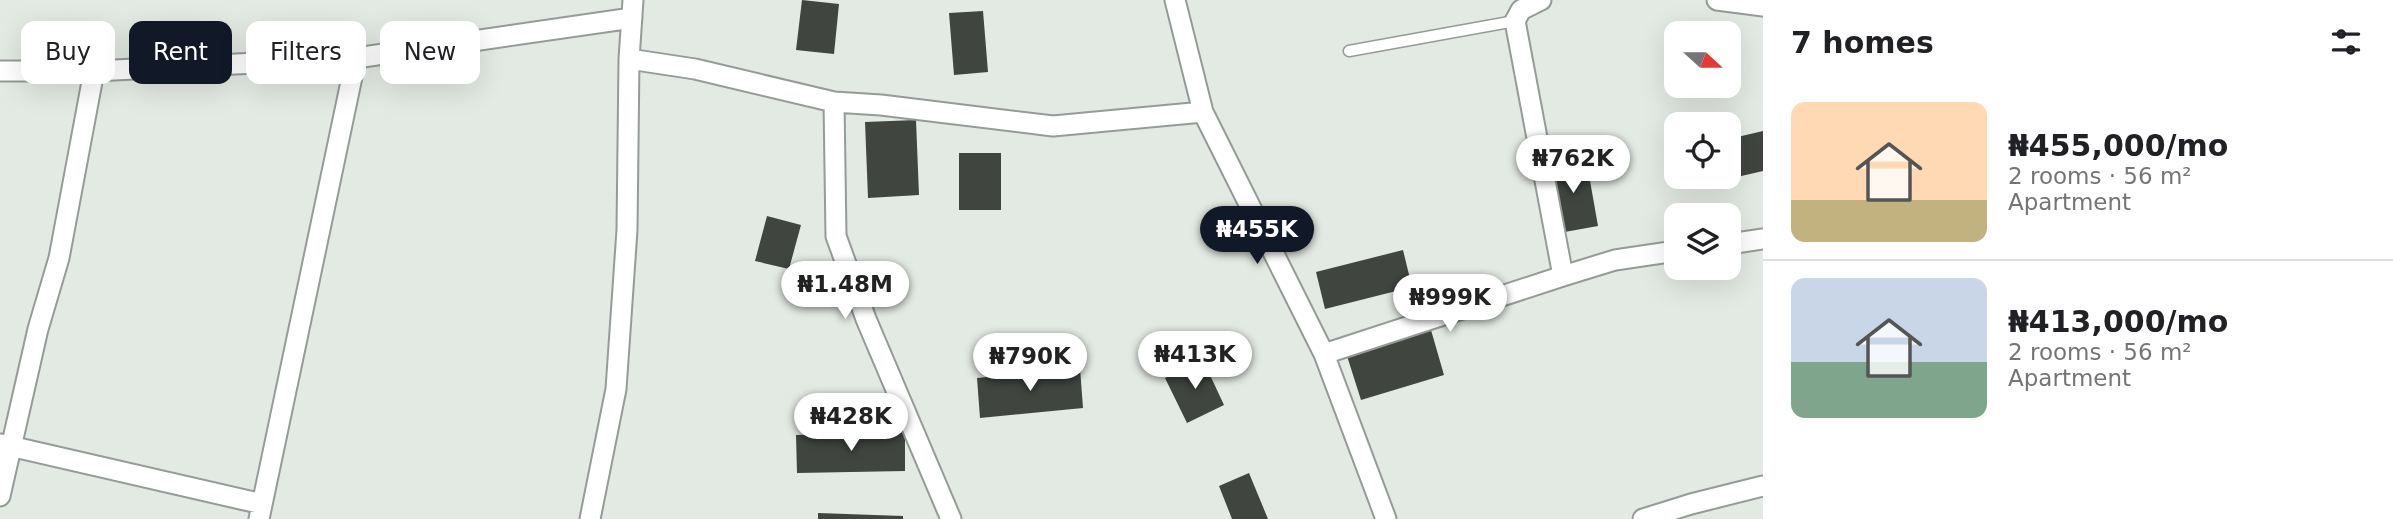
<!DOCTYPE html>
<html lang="en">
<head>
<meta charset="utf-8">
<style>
	:root { --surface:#fff; --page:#f6f6f6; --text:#202124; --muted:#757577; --line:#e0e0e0; --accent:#111827 }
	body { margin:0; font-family:"DejaVu Sans",sans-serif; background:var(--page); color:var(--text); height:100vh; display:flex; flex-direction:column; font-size:26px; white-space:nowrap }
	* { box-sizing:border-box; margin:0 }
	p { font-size:23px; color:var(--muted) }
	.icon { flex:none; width:38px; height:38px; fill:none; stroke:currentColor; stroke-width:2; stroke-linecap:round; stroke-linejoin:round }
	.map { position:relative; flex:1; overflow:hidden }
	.side { display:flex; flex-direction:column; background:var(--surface); width:630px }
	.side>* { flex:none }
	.hud { position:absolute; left:21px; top:21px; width:665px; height:63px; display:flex; gap:14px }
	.needle { width:46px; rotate:111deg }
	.fabs { position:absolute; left:1664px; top:21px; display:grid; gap:14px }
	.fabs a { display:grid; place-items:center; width:77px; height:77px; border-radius:14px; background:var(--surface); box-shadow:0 7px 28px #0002; font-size:35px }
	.price { position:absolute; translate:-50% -60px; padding:0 16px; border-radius:24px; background:#fff; color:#222; font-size:23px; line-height:46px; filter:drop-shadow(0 2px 4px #0008) }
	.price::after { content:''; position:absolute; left:50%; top:42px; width:21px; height:16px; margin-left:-10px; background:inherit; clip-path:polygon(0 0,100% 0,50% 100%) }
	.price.active { background:var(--accent); color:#fff }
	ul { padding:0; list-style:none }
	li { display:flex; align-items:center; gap:21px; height:175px; padding:0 28px }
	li+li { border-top:2px solid var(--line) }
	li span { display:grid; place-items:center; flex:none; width:196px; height:140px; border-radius:14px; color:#555 }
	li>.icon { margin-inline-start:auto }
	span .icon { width:84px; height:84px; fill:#fffc; stroke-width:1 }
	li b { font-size:30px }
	h2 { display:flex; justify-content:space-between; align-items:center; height:84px; padding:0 28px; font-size:30px }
	.tag { padding:0 24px; border-radius:14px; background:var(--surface); box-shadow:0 7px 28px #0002; font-size:24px; line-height:63px }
	.tag.active { background:var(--accent); color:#fff }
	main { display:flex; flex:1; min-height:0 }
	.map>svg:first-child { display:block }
	.building { fill:#404540 }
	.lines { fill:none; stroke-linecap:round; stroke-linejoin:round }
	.service-casing { stroke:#959b96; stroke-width:13 }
	.minor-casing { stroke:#959b96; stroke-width:23 }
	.service { stroke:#fff; stroke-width:10 }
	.minor { stroke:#fff; stroke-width:19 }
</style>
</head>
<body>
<main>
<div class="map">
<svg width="1763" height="519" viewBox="0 0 1763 519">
	<rect width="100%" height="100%" fill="#e3e9e3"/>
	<path class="building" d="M802,0L839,4L834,54L796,50Z
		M983,11L988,72L954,75L949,13Z
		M916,120L919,195L868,198L865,122Z
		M1763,131V171L1724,180L1723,177H1729V139Z
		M959,153H1001V210H959Z
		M1586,158L1598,226L1559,233L1547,165Z
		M767,216L801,225L789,269L755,261Z
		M1403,250L1412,287L1325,309L1316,272Z
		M1431,330L1444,375L1361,400L1347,356Z
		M1203,360L1224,405L1187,423L1165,378Z
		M1080,368L1083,408L980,418L977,378Z
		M905,432V471L797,473L796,435Z
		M1249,473L1268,519H1232L1219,486Z
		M818,513L903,516V519H818Z"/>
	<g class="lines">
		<g class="service-casing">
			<path id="service" d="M1349,51L1515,21"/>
		</g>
		<g class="minor-casing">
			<path id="minor" d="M1175,0L1203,112L1324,354L1386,519
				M1541,0L1521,10L1515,21L1563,276L1615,260L1676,251
				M1717,0L1763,6
				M629,59L695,69L834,102L881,105L1053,126L1203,112
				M0,71H94L356,58L632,18
				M834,102L836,236L866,319L951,519
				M1729,244L1763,239
				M1324,354L1563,276
				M1,444L262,504
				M0,496L38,329L59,258L94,71
				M259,519L356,58
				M590,519L616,389L627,230L629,59L633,0
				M1643,519L1691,504L1763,486"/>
		</g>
		<use href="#service" class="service"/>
		<use href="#minor" class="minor"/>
	</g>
</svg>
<div class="fabs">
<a><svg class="needle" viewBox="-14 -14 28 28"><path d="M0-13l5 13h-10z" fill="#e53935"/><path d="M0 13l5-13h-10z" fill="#757577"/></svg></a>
<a><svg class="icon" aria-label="locate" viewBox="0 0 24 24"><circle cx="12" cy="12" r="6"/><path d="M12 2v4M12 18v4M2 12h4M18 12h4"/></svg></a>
<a><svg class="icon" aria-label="layers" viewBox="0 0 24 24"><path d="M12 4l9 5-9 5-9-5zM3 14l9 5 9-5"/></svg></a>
</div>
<b class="price" style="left:1573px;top:195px">₦762K</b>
<b class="price active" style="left:1257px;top:266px">₦455K</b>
<b class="price" style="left:845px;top:321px">₦1.48M</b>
<b class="price" style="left:1450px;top:334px">₦999K</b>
<b class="price" style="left:1195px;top:391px">₦413K</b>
<b class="price" style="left:1030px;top:393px">₦790K</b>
<b class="price" style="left:851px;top:453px">₦428K</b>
<div class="hud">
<a class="tag">Buy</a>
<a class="tag active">Rent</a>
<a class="tag">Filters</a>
<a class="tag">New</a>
</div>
</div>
<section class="side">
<h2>7 homes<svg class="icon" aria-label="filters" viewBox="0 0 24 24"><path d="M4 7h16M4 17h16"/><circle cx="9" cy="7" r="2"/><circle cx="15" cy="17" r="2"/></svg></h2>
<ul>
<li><span style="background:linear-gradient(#ffd9b3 70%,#c2b280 0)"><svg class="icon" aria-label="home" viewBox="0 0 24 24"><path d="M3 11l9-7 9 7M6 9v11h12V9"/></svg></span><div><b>₦455,000/mo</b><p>2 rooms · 56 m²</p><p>Apartment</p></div></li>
<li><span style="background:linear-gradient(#c9d6e8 60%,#7fa58c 0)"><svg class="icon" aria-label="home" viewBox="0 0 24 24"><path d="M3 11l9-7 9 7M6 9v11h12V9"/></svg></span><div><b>₦413,000/mo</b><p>2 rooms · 56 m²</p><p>Apartment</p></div></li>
</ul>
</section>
</main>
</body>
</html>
